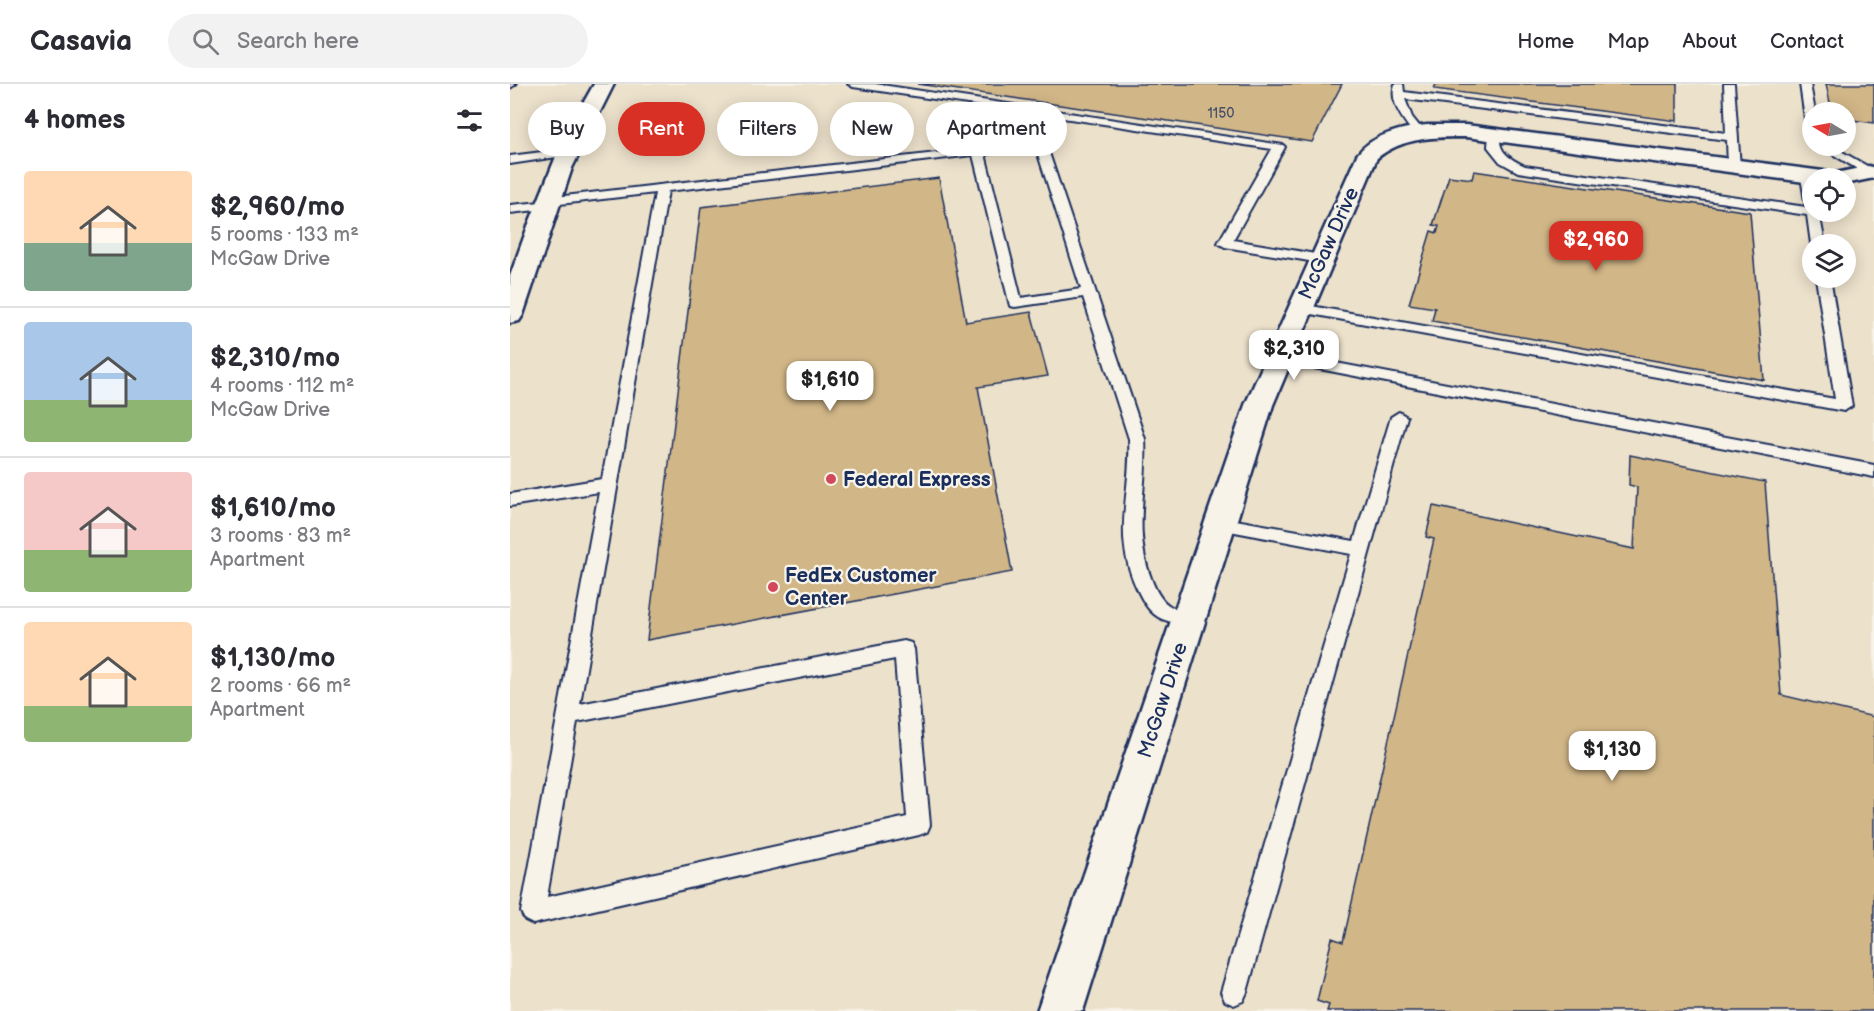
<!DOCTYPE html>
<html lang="en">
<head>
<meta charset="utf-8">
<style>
	:root { --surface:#fff; --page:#f2f2f3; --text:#2b2b33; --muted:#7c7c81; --line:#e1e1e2; --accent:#d93025 }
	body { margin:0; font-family:"Balsamiq Sans",sans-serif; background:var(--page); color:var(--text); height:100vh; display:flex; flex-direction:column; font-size:22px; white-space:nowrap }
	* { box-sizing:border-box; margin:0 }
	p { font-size:20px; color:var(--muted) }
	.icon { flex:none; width:33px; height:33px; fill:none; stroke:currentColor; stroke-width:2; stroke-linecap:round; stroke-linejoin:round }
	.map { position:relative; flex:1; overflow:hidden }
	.panel { display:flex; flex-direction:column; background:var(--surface); width:510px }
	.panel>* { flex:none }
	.banner { position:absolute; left:18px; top:18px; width:570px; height:54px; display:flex; gap:12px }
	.needle { width:39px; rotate:280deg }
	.buttons { position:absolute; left:1292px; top:18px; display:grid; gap:12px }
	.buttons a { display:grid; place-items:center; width:54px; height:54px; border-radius:50%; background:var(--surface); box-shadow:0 3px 15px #0003; font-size:30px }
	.price { position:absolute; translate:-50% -51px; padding:0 14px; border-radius:12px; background:#fff; color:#222; font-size:20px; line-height:39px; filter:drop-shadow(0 2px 3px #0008) }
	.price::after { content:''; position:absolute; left:50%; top:36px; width:18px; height:14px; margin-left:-9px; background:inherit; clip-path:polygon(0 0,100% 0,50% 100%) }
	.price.selected { background:var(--accent); color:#fff }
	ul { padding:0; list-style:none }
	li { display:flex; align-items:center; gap:18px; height:150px; padding:0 24px }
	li+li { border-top:2px solid var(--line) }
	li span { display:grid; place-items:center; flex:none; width:168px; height:120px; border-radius:6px; color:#555 }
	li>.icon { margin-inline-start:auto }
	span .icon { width:72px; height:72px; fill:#fffc; stroke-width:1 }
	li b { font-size:26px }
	h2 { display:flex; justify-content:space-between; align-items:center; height:72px; padding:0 24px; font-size:26px }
	.tag { padding:0 21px; border-radius:27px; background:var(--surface); box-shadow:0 3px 15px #0003; font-size:21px; line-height:54px }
	.tag.selected { background:var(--accent); color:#fff }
	header { display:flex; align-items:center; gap:36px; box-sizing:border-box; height:84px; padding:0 30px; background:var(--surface); border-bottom:2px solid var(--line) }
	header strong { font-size:28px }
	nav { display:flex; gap:33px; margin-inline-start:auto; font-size:21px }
	.search { width:420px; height:54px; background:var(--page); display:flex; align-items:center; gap:15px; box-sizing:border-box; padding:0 21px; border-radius:33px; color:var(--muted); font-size:22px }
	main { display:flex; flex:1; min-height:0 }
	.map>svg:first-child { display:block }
	.built { fill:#ece1cb; fill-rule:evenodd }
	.building { fill:#d1b687; stroke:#1b2f5e; stroke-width:1.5 }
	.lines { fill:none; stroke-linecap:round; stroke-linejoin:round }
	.service-casing { stroke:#1b2f5e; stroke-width:4 }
	.minor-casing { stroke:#1b2f5e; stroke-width:5 }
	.tertiary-casing { stroke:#1b2f5e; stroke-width:5 }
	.service { fill:#f7f3e8; fill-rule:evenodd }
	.minor { fill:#f7f3e8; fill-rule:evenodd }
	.tertiary { fill:#f7f3e8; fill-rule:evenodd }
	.poi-dot { fill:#d1495b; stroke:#f7f3e8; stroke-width:2 }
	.labels { text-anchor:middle; stroke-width:4.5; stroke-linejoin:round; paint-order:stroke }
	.far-number-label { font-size:14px; fill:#485168 }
	.street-label { font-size:20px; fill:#1b2f5e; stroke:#f7f3e8 }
	.poi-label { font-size:20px; font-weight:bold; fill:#1b2f5e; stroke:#f7f3e8; text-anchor:start }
</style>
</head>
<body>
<header>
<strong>Casavia</strong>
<div class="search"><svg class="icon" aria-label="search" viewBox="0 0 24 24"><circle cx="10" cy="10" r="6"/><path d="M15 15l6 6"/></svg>Search here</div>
<nav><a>Home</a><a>Map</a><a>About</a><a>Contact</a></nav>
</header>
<main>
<section class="panel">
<h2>4 homes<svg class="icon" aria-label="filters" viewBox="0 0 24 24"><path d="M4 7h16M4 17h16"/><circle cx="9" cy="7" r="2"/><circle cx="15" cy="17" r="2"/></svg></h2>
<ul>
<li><span style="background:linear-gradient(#ffd9b3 60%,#7fa58c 0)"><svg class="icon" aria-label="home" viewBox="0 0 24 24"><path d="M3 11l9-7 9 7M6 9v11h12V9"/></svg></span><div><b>$2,960/mo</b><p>5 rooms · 133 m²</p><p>McGaw Drive</p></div></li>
<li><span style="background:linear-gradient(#a9c7e8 65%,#8fb573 0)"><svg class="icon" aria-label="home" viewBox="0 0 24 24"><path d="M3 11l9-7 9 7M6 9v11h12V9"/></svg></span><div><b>$2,310/mo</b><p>4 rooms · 112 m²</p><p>McGaw Drive</p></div></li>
<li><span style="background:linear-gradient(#f6c9c9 65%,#8fb573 0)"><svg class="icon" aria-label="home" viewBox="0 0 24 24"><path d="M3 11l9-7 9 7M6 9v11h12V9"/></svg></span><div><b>$1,610/mo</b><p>3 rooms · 83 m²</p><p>Apartment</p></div></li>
<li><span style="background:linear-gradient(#ffd9b3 70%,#8fb573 0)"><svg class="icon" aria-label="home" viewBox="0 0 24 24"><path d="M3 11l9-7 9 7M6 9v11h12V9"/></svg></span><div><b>$1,130/mo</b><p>2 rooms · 66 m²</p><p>Apartment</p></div></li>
</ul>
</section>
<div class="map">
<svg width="1364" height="927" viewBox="0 0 1364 927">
	<rect width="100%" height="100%" fill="#f7f3e8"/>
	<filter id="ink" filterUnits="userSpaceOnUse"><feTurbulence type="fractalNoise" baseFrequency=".0167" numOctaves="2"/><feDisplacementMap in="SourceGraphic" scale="12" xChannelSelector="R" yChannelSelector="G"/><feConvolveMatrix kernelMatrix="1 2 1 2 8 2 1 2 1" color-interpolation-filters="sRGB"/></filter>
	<g filter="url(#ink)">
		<path class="built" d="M0,0H1364V927H0ZM1302,28H1335V62H1302ZM1302,94H1335V128H1302ZM1302,160H1335V194H1302Z"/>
		<path class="building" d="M408,0H832L802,58Z
			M926,0H1167V37L924,5Z
			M1316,0H1364V39L1335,35V28H1322Z
			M964,87L1240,128L1254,296L922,237L925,224L899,220L921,147L927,149L929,142L923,141L939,92L962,95Z
			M429,94L456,238L521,228L538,292L468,303L502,488L137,556L191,123Z
			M1120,371L1255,398L1271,611L1364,633V927H817L819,921L807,917L822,854L833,858L924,455L916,453L923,422L1124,465L1127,403L1119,401Z"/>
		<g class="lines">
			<g class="service-casing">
				<path id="service" d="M0,0H6L0,4Z
					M338,0H365L773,61L775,63L723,156L811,171L818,175L811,179L715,163L708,159L762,65L343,3Z
					M885,0H893L894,8L1216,49L1214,0H1224L1230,83L1224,87L1218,83L1217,56L895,15L902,33L914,48L908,51L904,50C893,36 879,18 885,0Z
					M1290,0H1300L1305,28H1302V45L1296,42Z
					M985,46L991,49C986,67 1000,75 1015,82L1296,123L1291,93L1297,89L1301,90L1303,94L1302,128H1309L1315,160H1301L1297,131L1008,88L990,78L978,63L979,49Z
					M530,57L536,60L635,355C638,404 622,445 641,494C645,505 651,518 662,523C669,527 678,527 685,530L688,535L685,540C676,543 667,540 658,537C643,533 636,523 629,509C600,452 622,412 619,355L573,213L505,223L500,222L463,71L158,107L70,620L394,557L401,559L404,565L420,741L417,748L409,751L23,840L15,836L11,828L89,408L0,422V410L92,395L145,109L41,121L35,125L0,129V121L31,118L37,114ZM526,64L571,205L511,214L475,70ZM385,575L397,733L37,813L67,638Z
					M1309,62H1322L1364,86V95Z
					M56,65L60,67V71L0,80V72Z
					M1306,194H1320L1342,322L1334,327L790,228L783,224L790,220L1325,315Z
					M768,268L1364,381V393L763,276L761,273L763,270Z
					M889,328L897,333L737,908L733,917L724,921L715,917L711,908L841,470L709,445L703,443L700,439L703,435L709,433L844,457L881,333Z"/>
			</g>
			<g class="minor-casing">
				<path id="minor" d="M917,41H956L1313,87L1321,89L1324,93L1326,89L1359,82L1364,84V94L1335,100V94H1302V99L956,53C924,53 894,53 867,74L763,321L573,927H527L735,321L847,71C862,50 893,44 917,41Z"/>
			</g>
			<g class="tertiary-casing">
				<path id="tertiary" d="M84,0H104L62,84L13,231L9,237L0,239V192L18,142L53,55Z"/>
			</g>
			<use href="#service" class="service"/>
			<use href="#minor" class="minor"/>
			<use href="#tertiary" class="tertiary"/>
		</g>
	</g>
	<g class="poi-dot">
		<circle cx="321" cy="395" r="6"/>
		<circle cx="263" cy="503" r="6"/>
	</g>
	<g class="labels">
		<g class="far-number-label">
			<text x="711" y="34">1150</text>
		</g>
		<g class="street-label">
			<text transform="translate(818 159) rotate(-66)" y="7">McGaw Drive</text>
			<text transform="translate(652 616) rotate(-72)" y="7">McGaw Drive</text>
		</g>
		<g class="poi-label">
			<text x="333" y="402">Federal Express</text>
			<text x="275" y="498">FedEx Customer<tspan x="275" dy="23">Center</tspan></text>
		</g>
	</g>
</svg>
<div class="buttons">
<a><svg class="needle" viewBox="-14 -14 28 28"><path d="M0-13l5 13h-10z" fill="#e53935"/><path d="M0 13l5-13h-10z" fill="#7c7c81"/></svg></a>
<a><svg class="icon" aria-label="locate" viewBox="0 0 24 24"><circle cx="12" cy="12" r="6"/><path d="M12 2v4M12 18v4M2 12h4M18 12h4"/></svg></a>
<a><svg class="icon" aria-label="layers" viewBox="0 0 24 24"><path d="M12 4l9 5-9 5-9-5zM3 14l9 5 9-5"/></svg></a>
</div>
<b class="price selected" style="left:1086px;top:188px">$2,960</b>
<b class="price" style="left:784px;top:297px">$2,310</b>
<b class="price" style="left:320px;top:328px">$1,610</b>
<b class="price" style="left:1102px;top:698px">$1,130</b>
<div class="banner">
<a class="tag">Buy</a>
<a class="tag selected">Rent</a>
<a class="tag">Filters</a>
<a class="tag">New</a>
<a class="tag">Apartment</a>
</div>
</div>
</main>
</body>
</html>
